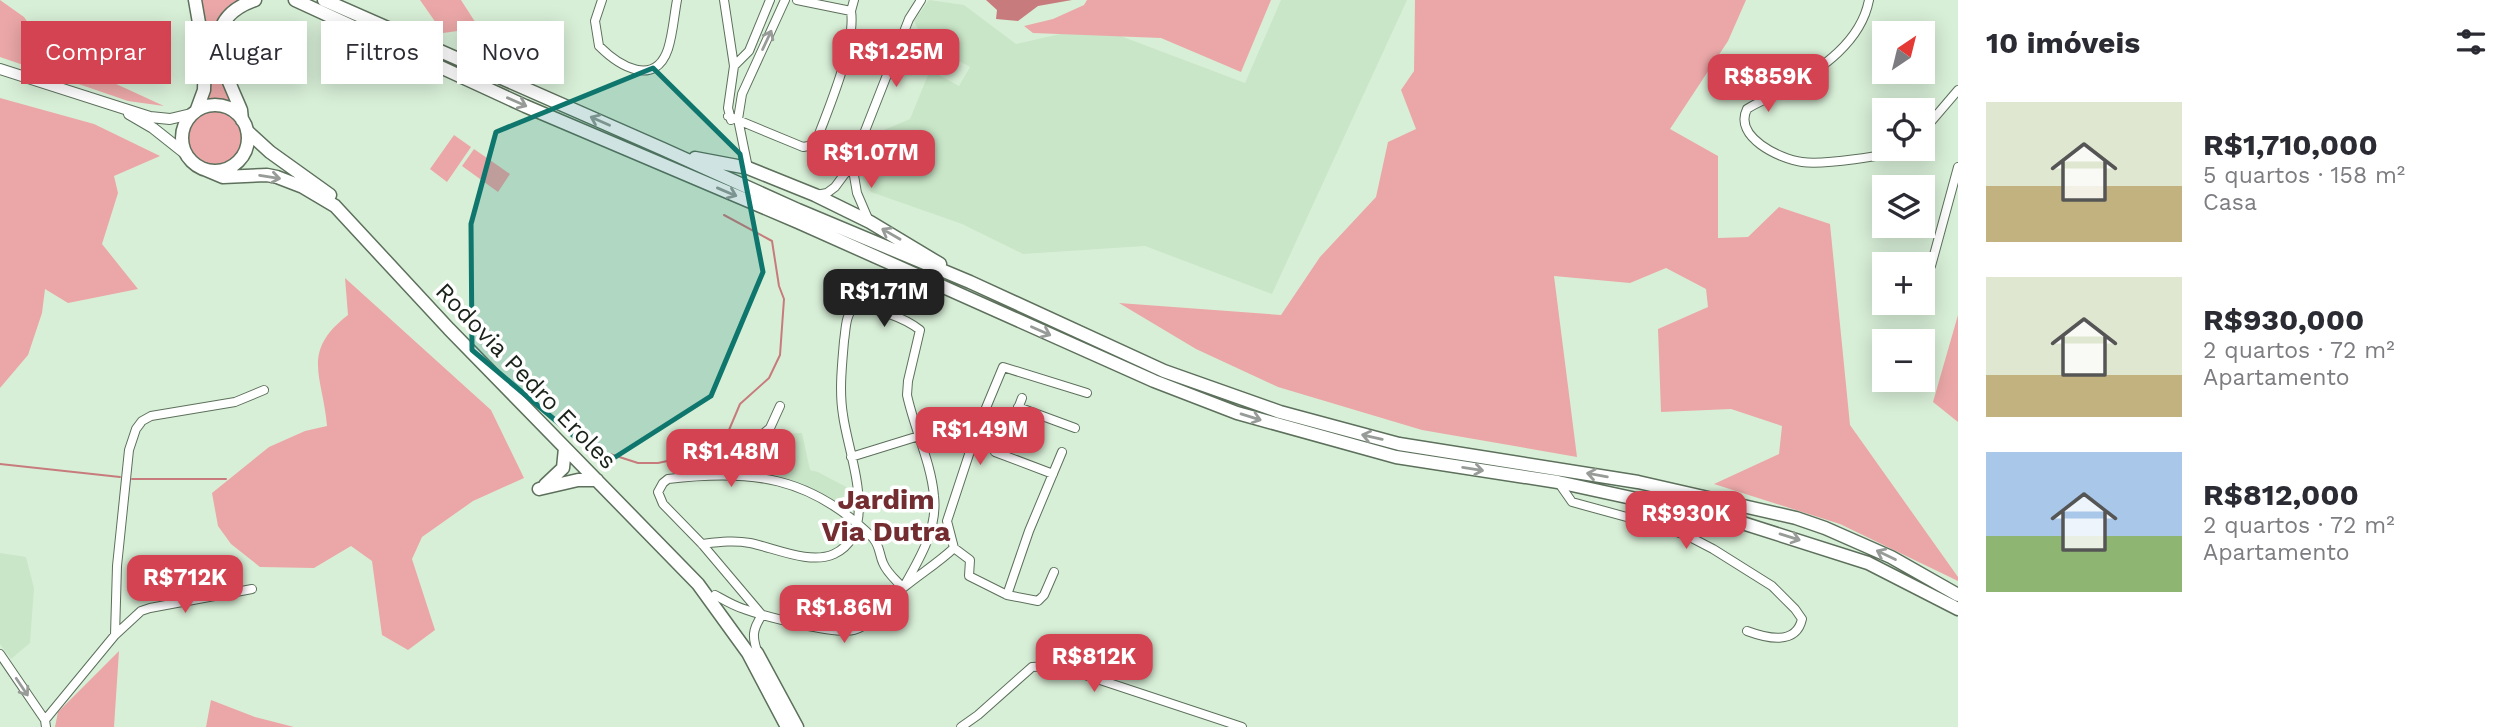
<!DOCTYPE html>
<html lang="pt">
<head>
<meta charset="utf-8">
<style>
	:root { --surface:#fff; --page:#f7f7f7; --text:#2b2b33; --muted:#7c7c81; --accent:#d44351 }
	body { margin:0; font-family:"Work Sans",sans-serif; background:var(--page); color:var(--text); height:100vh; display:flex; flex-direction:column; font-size:26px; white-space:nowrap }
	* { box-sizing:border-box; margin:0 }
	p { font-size:23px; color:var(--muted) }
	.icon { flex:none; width:38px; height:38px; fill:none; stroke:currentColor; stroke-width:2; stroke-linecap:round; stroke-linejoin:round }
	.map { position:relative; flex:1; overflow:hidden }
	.drawer { display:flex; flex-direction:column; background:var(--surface); width:560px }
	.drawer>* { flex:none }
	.top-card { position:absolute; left:21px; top:21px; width:665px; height:63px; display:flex; gap:14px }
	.needle { width:46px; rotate:35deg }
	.fabs { position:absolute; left:1872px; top:21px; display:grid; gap:14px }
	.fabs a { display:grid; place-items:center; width:63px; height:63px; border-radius:0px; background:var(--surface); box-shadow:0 4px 18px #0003; font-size:35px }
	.price { position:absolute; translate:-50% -60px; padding:0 16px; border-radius:14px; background:var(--accent); color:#fff; font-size:23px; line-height:46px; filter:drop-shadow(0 2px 4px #0008) }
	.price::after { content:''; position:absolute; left:50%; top:42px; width:21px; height:16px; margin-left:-10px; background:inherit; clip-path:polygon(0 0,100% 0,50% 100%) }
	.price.on { background:#222; color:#fff }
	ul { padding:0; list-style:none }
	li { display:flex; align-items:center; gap:21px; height:175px; padding:0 28px }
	li span { display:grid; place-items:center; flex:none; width:196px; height:140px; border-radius:0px; color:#555 }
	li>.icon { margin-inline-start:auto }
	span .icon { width:84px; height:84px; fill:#fffc; stroke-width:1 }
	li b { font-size:30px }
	h2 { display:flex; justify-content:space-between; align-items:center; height:84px; padding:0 28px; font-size:30px }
	.pill { padding:0 24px; border-radius:0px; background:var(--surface); box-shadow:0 4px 18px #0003; font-size:24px; line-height:63px }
	.pill.on { background:var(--accent); color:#fff }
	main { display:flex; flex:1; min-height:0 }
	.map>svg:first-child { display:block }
	.built { fill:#c9e6c8 }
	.green { fill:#eba7a7 }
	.water { fill:#c77b7c }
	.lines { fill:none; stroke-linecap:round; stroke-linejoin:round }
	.stream { stroke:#c77b7c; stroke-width:2 }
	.minor-casing { stroke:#5c705b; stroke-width:10 }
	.major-casing { stroke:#5c705b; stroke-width:12 }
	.highway-casing { stroke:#5c705b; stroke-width:15 }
	.minor { stroke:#fff; stroke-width:8 }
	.major { stroke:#fff; stroke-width:10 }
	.highway { stroke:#fff; stroke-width:12 }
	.oneway { stroke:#989c98 }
	.marked { fill:#0f766e; fill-opacity:0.2; stroke:#0f766e; stroke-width:5; stroke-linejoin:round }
	.labels { text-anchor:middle; stroke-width:7; stroke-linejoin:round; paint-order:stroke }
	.street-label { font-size:24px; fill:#192219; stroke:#fff }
	.quarter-label { font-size:28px; font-weight:bold; fill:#732d31; stroke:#fff }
</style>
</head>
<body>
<main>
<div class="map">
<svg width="1958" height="727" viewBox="0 0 1958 727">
	<rect width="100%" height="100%" fill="#d8efd7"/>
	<path class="built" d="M929,0L964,5L1016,44L1060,34L1110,32L1245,83L1281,0H1407L1272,294L1145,246L1023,254L962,224L871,192L863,179L860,160L870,136L910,119L930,70L959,86L970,67L924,41L914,21Z
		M802,433L810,470L818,472L848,488L839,505L802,485L744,469L747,452L773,434Z
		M0,553L26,557L34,588L30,643L11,659L0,644Z"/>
	<path class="green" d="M0,0L24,17L41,41L40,49L164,106L128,101L0,57Z
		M200,0H244L216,29L234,104L219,99L204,100Z
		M420,0H461L479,28L443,33Z
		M1087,0H1271L1241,72L1161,38L1033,33L1024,26L1053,19L1084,5Z
		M1415,0H1746L1728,41L1670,129L1718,156V238L1748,237L1779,207L1830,224L1850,425L1958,577V581L1840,524L1714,484L1779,454L1782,426L1731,409L1661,412L1658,329L1708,307L1706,289L1666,268L1630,283L1554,276L1577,457L1422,430L1278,387L1196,349L1119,303L1281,315L1320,257L1376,197L1388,142L1416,129L1401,90L1414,71Z
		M0,98L94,124L160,156L114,176L118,193L102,244L138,289L68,303L45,289L42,313L28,355L0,388Z
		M188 138a27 27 0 1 1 54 0a27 27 0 1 1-54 0Z
		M454,135L471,147L447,182L430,169Z
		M474,149L510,174L498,192L462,166Z
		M345,278L491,410L524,478L473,501L422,537L412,559L435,630L408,650L382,635L372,561L351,546L314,568L260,567L231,544L218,526L212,493L269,447L305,431L327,426C323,376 300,352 348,315Z
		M1958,315V422L1933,402Z
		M119,651L114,727H55L58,712Z
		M211,700L255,717L294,727H206Z"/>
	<path class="water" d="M986,0H1072L1038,6L1018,21L996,19L997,10Z"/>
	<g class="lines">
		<path class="stream" d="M610,454L638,463H658L691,456H718L740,404L769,378L780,355L784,299L779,286L772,241L724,215
			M0,464L120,477
			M132,479H226"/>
		<g class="minor-casing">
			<path id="minor" d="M602,0L595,21L599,46C619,66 655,88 668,49C673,33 674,16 677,0
				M724,0L734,66L728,108L731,120
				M1869,0C1861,42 1821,69 1786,89C1773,97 1759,101 1747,109C1733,137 1780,159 1802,162C1824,165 1885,156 1906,149
				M851,11L854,0
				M734,66L749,51L770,0
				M728,116L803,147L814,145L817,139C829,108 856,43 851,11L797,0
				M1923,131L1958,90
				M852,164L857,193L869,221
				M748,168L738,119L742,94L785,0
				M816,195L827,193L835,187L852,164L909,19L921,0
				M1931,266L1958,167
				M1018,407L1075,428
				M995,452L1053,474
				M1001,454L1022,398
				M851,457L919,436
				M733,474L743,451L770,428L780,406
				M1558,482L1572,502L1663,527L1688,536L1713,549L1772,586L1795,609L1802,619C1796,646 1766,638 1747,631
				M702,544C719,542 734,540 750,543C775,548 810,565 834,554C881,532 848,454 843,415C839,391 842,365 844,341C846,329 845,314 855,307C875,307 905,318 920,330L908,381L907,395C914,428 931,462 934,496C938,529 919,560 903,588
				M954,548L970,560L969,576L1007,595L1038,601L1044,595L1054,572
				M715,595C724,600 734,606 744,609C763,616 836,635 854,630C875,624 888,601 903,588C920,574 938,563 954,548L947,521L978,427L1003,367L1087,393
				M1007,595L1029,531L1062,452
				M762,615L702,544L663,504L658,492L663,483L668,479C751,469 811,476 873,538C880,546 879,554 883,563C887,573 896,580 903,588
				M115,635L141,611L150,608L252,589
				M0,654L45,720
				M758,654C752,637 752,630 762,615
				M46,727L45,720L115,635L117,566L129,450L136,429L142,421L151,416L235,402L264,390
				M961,727L978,715L1032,667L1051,666L1079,673L1242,727"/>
		</g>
		<g class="major-casing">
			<path id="major" d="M0,69L150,117L170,119L191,114
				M129,114L153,128L187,155"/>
		</g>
		<g class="highway-casing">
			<path id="highway" d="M195,0L205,57L204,90L197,109
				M295,0L525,106L798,222L1154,381L1237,413L1396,457L1558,482L1733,520L1868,563L1958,609
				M324,0L663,149L798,210L970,282L1164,371L1280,412L1399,444L1638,482L1796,518L1825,528L1891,557L1958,595
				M182 138a33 33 0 1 1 66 0a33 33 0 1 1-66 0Z
				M242,120L241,110C224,69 195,21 255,0
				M247,131L270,152L330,195
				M695,158L748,168L815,195L870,222L940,264
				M204,169L223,177L267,175L277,177L303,187L335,206L449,329L698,584L748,653L787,727
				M545,485L563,468L565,448
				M539,489L578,480H597
				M757,653L797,727"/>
		</g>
		<use href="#minor" class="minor"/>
		<use href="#major" class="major"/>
		<use href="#highway" class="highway"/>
	</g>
	<defs><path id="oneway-shaft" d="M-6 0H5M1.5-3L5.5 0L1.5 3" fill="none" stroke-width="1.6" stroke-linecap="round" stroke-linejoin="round" transform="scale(1.75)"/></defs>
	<g class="oneway">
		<use href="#oneway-shaft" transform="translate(767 40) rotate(-65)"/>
		<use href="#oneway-shaft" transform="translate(517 102) rotate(24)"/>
		<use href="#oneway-shaft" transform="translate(600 121) rotate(-156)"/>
		<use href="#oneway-shaft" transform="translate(270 177) rotate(9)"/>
		<use href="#oneway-shaft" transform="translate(727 192) rotate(23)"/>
		<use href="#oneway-shaft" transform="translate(891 234) rotate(-150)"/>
		<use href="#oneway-shaft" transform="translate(1041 331) rotate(24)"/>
		<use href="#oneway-shaft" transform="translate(1251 417) rotate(17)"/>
		<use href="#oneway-shaft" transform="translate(1372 437) rotate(-167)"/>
		<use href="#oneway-shaft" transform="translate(1473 469) rotate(9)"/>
		<use href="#oneway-shaft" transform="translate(1597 475) rotate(-170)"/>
		<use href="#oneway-shaft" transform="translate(1790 537) rotate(17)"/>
		<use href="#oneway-shaft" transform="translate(1886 555) rotate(-154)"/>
		<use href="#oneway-shaft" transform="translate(22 687) rotate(56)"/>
	</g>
	<path class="marked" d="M653,68L740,154L763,272L711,396L606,463L472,350L471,224L496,132Z"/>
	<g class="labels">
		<g class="street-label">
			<text transform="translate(526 376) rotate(46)" y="8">Rodovia Pedro Eroles</text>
		</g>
		<g class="quarter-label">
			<text x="886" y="509">Jardim<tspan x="886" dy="32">Via Dutra</tspan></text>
		</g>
	</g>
</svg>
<div class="fabs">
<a><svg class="needle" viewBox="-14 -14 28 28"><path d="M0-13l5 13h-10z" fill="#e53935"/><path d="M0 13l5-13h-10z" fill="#7c7c81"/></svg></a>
<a><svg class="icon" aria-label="locate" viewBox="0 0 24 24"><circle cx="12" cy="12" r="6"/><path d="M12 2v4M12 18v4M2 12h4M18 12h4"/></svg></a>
<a><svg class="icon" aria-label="layers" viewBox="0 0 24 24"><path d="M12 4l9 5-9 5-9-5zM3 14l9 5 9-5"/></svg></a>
<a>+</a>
<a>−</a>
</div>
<b class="price" style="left:896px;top:89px">R$1.25M</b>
<b class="price" style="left:1768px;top:114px">R$859K</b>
<b class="price" style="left:871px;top:190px">R$1.07M</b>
<b class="price on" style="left:884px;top:329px">R$1.71M</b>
<b class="price" style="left:980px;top:467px">R$1.49M</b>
<b class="price" style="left:731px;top:489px">R$1.48M</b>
<b class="price" style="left:1686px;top:551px">R$930K</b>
<b class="price" style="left:185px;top:615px">R$712K</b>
<b class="price" style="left:844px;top:645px">R$1.86M</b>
<b class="price" style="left:1094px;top:694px">R$812K</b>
<div class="top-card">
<a class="pill on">Comprar</a>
<a class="pill">Alugar</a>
<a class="pill">Filtros</a>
<a class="pill">Novo</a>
</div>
</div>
<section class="drawer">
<h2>10 imóveis<svg class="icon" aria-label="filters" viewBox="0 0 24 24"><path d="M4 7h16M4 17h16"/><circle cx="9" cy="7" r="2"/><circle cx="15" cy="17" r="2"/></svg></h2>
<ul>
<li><span style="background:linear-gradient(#dfe7d0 60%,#c2b280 0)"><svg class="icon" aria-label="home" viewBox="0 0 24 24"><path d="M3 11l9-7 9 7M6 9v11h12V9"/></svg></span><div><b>R$1,710,000</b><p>5 quartos · 158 m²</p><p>Casa</p></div></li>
<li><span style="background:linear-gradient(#dfe7d0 70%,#c2b280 0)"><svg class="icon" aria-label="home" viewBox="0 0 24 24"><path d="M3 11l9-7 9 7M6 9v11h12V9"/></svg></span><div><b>R$930,000</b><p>2 quartos · 72 m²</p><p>Apartamento</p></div></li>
<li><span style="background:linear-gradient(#a9c7e8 60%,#8fb573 0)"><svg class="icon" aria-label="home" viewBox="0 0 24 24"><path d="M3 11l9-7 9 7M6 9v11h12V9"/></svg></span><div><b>R$812,000</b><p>2 quartos · 72 m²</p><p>Apartamento</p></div></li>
</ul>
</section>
</main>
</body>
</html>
